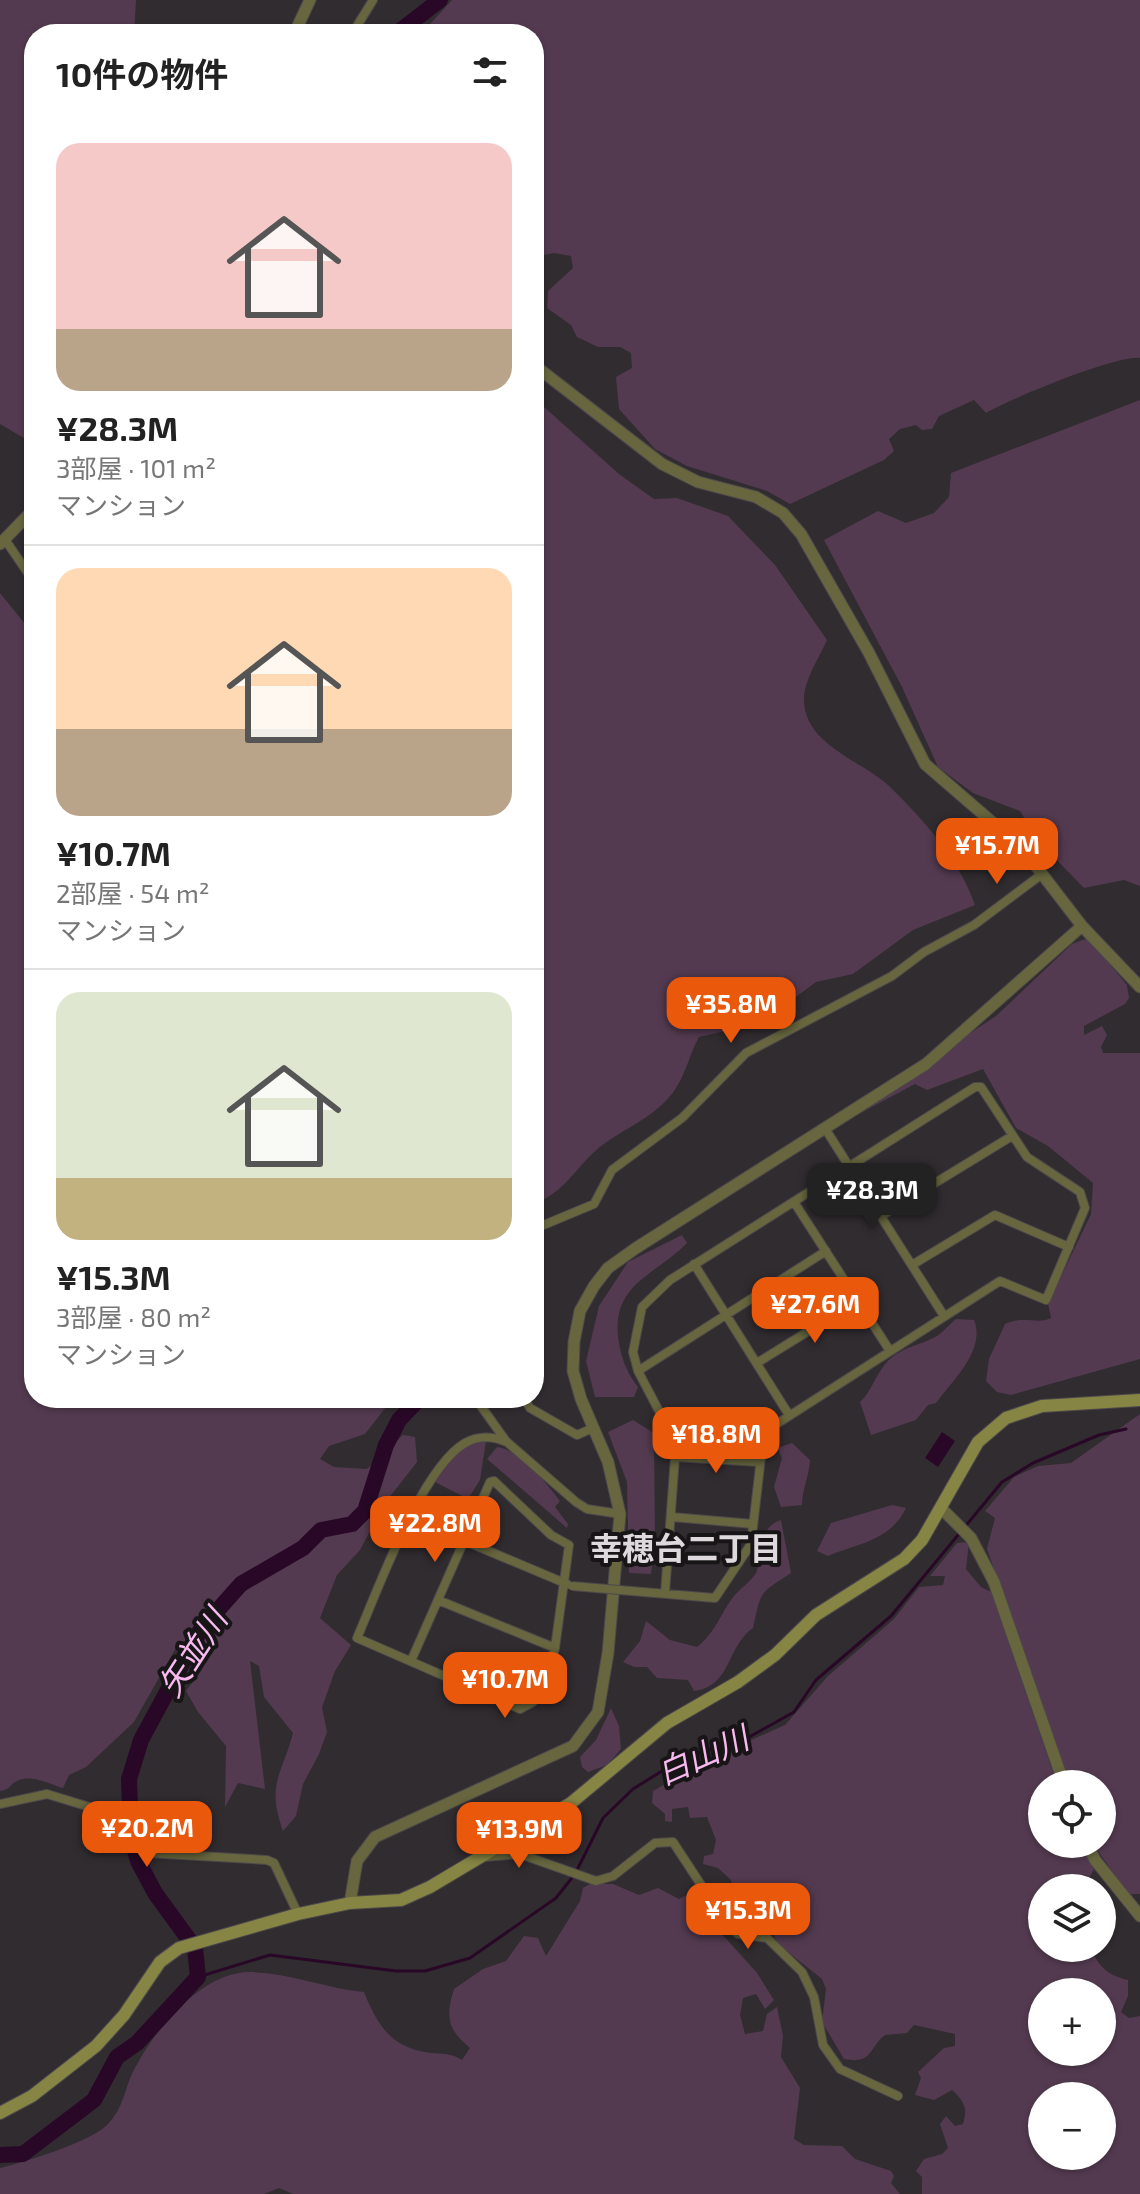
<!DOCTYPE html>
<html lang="ja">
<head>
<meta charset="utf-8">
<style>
	:root { --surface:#fff; --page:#f6f6f6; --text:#222; --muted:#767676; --line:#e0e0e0; --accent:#ea580c }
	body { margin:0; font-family:"Exo 2","Noto Sans JP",sans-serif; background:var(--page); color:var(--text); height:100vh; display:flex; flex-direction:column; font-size:30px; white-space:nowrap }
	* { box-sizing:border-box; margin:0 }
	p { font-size:26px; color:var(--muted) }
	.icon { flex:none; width:44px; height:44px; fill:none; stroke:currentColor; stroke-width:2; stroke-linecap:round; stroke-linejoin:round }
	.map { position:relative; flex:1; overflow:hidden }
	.sheet { position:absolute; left:24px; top:24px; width:520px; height:1384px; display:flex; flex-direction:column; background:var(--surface); border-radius:32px; box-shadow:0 2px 6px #0004 }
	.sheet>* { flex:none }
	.fabs { position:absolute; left:1028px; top:1770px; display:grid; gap:16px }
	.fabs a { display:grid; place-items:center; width:88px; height:88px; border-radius:50%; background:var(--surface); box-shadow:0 2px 6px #0004; font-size:40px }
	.price { position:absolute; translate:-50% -68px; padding:0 18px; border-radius:16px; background:var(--accent); color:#fff; font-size:26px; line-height:52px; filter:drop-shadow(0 2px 4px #0008) }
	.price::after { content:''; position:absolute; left:50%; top:48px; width:24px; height:18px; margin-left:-12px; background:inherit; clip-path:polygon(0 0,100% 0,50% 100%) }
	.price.on { background:#222; color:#fff }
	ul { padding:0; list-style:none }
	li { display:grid; align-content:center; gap:16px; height:424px; padding:0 32px }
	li+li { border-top:2px solid var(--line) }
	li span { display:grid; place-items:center; height:248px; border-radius:24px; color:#555 }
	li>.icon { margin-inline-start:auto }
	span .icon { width:144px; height:144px; fill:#fffc; stroke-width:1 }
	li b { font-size:34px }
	h2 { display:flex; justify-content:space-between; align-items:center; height:96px; padding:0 32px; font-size:34px }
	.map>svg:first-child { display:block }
	.green { fill:#533a50; fill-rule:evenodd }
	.water { fill:#290827 }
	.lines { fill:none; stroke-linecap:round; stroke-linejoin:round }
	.stream { stroke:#290827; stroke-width:3 }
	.river { stroke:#290827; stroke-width:16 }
	.minor-casing { stroke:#4d484c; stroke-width:10 }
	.tertiary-casing { stroke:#4d484c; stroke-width:13 }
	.secondary-casing { stroke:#4d484c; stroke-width:14 }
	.minor { stroke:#67663e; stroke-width:8 }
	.tertiary { stroke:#67663e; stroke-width:11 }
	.secondary { stroke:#878543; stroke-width:12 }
	.minor-bridge-casing { stroke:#4d484c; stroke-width:10; stroke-linecap:butt }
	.minor-bridge { stroke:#67663e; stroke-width:8 }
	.labels { text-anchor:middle; stroke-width:8; stroke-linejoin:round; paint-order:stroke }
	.neighbourhood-label { font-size:32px; font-weight:bold; fill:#ddd9dc; stroke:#181517 }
	.water-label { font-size:32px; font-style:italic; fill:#f7b9ef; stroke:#181517 }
</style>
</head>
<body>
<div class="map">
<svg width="1140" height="2194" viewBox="0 0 1140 2194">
	<rect width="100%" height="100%" fill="#312c30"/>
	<path class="green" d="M0,0H136L134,34H34V134L29,132L26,151L34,175V394L28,410L34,444L0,424Z
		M452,0H1140V358C1116,355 1010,399 986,413L974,400L939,416L932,429L922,430L916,425L900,429L889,439L894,451L884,460L790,504L767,491L687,466L655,449L619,409L616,377L632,368L631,353L620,347H598L577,337L571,325L547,308L548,291L573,268L571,256L554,253L534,257V34H421Z
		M534,398L619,474L654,499L677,498L728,516L775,565L827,640C820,656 805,679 804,697C802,745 862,760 889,786C924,820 959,859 975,905L913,930L853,974L816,982L789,1002L735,1029L699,1037C690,1053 686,1073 676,1088C655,1121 616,1129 589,1157C571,1176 560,1194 534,1204Z
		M1140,400V886L1124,880L1084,888L1039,842L1020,811L973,793L938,767L902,687L824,540L878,511L906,523L934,513L949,497L951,473Z
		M0,593L34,635V1398H393L365,1434L329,1446L320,1459L334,1467L367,1469L403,1435L415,1437L417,1462L385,1503L360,1550L337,1575L320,1618L351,1645L335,1671L322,1707L327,1732L319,1754L303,1784L296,1816L283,1831C266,1784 282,1775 293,1733L264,1697L259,1666L250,1661L265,1789L238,1783L225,1807L226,1746L198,1712L186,1691L201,1671L204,1648L183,1642L177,1646L134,1722L86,1767L69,1775L63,1788C49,1784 31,1774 17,1781C9,1785 10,1790 0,1791Z
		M1088,938L1127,985L1129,998L1125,1004L1084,1026V1035L1102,1026L1107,1035L1101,1047L1103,1053H1140V1359L1011,1395L997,1392L986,1381L989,1359L1005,1324C1024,1315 1037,1325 1051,1318L1048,1304L1091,1214L1093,1183L1048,1146L1016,1128L983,1069L927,1090L915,1084L853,1117L847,1114L996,1016L1072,944Z
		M682,1235L687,1243C656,1275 613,1283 618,1336C620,1355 626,1372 638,1387L634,1397H595L586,1361L599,1306L628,1262Z
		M956,1319L974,1320C986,1350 953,1380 936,1403L928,1405L916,1420L871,1435L860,1402C872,1391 875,1375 887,1362C900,1347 922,1345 937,1336C944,1331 950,1324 956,1319Z
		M1140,1414V1894H1128L1093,1844H1102V1784H1069L987,1549L995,1518L985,1511L1014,1477L1038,1466L1071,1463Z
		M633,1420L654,1433L655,1543L651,1574L629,1573L627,1482L608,1432Z
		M486,1441L480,1480L468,1499L431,1480L451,1449Z
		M792,1443L810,1460C809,1477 802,1490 802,1505L781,1507L774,1487L782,1458L777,1448Z
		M497,1447C521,1450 545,1482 560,1501L555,1507L568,1524L567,1528L487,1459Z
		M892,1505L906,1508C890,1541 859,1543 828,1556L817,1551L831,1523Z
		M781,1520L791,1573C758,1595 762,1589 753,1628C726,1647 732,1686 694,1691L688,1680L657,1678L647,1667H634L623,1662L640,1641L646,1621L670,1640L697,1647C716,1632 720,1614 734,1596C740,1589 751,1581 756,1573C764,1556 757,1527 781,1520Z
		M969,1542L966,1569L981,1587L991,1592L1057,1784H1042V1844H1082L1094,1869L1084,1888H1042V1948H1092C1097,1967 1110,1976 1128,1980V1996L1121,2012L1129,2018L1140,2016V2194H922V2177L916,2171L924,2159L942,2154L948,2148L940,2124L946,2116L955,2126L963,2124C968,2108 964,2101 952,2090L934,2100L915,2095L921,2078L918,2072L944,2048L955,2046V2034L914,2025L907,2033L885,2035C869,2047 873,2065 844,2059L822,2022L826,1989L822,1979L778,1944L764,1915L745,1911L734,1898L731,1880L718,1868L703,1864L704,1856L713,1854L716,1840L707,1817L690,1818L688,1807L672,1809V1822L665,1821V1814L652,1803L653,1791L713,1757L785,1725L828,1676L894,1619L919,1587L943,1585L945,1576H930L957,1543ZM1042,1992H1102V2052H1042ZM1042,2096H1102V2156H1042Z
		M611,1708L619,1726L621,1749L607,1765L588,1772L582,1767L580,1757L596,1740Z
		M590,1884H613L639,1895L658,1888L679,1899L693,1892L696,1884L724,1926L721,1933L757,1973L774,2000L765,2009L756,1994L743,1998L740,2015L745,2034L763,2031L767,2014L777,2007L783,2036L781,2057L800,2088L794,2139L804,2145L842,2146L855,2159L891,2171L894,2176L891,2183L900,2194H293L279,2188L264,2194H0V2168C25,2162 90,2142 107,2125C125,2107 124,2087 136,2066C156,2028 202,1972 250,1972C290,1973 325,1988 364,1992C378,2027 392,2048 431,2053C443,2054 451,2053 462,2060L470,2048C448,2030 445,2017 454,1989L483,1969L506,1961L524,1936L538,1938L546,1956L580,1901L583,1888Z"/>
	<path class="water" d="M942,1432L955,1441L938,1467L925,1458Z"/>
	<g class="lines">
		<path class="stream" d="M198,1977L270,1955L396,1971H425L470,1958L556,1898L575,1874L603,1818L633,1789L683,1758L751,1736L794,1712L816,1680L891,1616L1002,1482L1033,1463L1099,1435L1126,1429"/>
		<path class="river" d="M396,34L440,0
			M0,2155L23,2154L94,2100L117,2057L137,2043L198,1977L195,1948L155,1893L138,1861L131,1837L129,1779L141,1740L201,1629L241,1584L303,1548L321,1530L352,1524L365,1511L386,1445L399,1420L420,1398"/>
		<g class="minor-casing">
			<path id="minor" d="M352,34L373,0
				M6,541L34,582
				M826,1130L944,1316
				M794,1202L890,1351
				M881,1216L1012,1136
				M534,1229L594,1204L612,1170L682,1118L746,1053L892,976L924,952L974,925L1042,874
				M694,1264L789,1415
				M912,1265L995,1215L1069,1247
				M534,1293V1307
				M757,1363L857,1301
				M638,1371L826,1251
				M469,1398L478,1402L506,1441
				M524,1398L530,1408L577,1435L593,1428
				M675,1457L759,1462
				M672,1517L753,1524
				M410,1518L567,1584
				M655,1593L715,1598L751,1544L763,1440L775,1425L1000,1281L1046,1300L1085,1208L1080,1192L1027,1157L981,1087H975L670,1280L642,1307L633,1352L638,1371L670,1432L675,1457L665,1593
				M438,1600L555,1648
				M411,1661L490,1482L494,1481L551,1535L569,1545L555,1648L545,1682L533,1702L520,1709L357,1638C378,1590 421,1469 465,1443C479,1435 492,1436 507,1442L576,1502L587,1509L620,1514
				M0,1804L47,1794L135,1821L147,1853L267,1860L274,1863L298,1914
				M485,1857L520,1854L596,1881L613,1876L655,1843L673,1842L728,1926L738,1934L767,1938L802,1972L814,1997L823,2045L840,2069L898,2096"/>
		</g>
		<g class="tertiary-casing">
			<path id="tertiary" d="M294,34L310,0
				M534,365L662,464L698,482L756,497L783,513L801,534L869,653L925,764L1022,848L1082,926L1140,987
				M0,544L34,509
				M941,1508L971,1538L994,1582L1064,1784
				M1087,1844L1095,1860L1140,1916
				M350,1903L357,1861L375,1837L573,1746L598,1712L608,1653L620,1514L608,1462L581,1399L573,1371L574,1342L580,1311L594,1286L608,1268L636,1248L926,1064L1082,926"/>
		</g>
		<g class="secondary-casing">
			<path id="secondary" d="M0,2113L32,2096L96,2046L124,2015L160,1962L179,1948L298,1914L350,1903L401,1900L430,1887L571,1803L667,1723L738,1682L775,1655L816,1615L904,1559L922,1540L978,1442L1006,1418L1042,1406L1140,1400"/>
		</g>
		<use href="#minor" class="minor"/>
		<use href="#tertiary" class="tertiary"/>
		<use href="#secondary" class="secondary"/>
		<g class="minor-bridge-casing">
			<path id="minor-bridge" d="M572,1586L655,1593"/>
		</g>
		<use href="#minor-bridge" class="minor-bridge"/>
	</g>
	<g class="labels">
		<g class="neighbourhood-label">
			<text x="686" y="1560">幸穂台二丁目</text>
		</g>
		<g class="water-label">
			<text transform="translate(193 1653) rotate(-57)" y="11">矢並川</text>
			<text transform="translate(703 1756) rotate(-24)" y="11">白山川</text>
		</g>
	</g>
</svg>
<div class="fabs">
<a><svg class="icon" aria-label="locate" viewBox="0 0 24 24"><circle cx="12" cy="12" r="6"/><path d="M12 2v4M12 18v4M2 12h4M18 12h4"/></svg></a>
<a><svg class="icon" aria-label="layers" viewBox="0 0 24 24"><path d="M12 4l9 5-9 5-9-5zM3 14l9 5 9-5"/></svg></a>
<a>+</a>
<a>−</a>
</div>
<b class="price" style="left:997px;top:886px">¥15.7M</b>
<b class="price" style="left:731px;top:1045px">¥35.8M</b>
<b class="price on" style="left:872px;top:1231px">¥28.3M</b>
<b class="price" style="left:815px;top:1345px">¥27.6M</b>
<b class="price" style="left:716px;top:1475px">¥18.8M</b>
<b class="price" style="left:435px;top:1564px">¥22.8M</b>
<b class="price" style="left:505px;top:1720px">¥10.7M</b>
<b class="price" style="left:147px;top:1869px">¥20.2M</b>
<b class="price" style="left:519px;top:1870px">¥13.9M</b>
<b class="price" style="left:748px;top:1951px">¥15.3M</b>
<section class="sheet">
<h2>10件の物件<svg class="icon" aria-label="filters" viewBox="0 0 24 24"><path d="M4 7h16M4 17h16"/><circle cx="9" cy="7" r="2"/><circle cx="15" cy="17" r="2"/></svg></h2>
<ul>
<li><span style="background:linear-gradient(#f6c9c9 75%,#b9a48a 0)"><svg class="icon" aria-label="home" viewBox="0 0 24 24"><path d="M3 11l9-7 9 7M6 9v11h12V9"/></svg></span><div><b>¥28.3M</b><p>3部屋 · 101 m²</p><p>マンション</p></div></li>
<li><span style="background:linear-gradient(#ffd9b3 65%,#b9a48a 0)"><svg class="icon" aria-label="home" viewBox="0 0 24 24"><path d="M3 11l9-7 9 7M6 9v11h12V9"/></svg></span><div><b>¥10.7M</b><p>2部屋 · 54 m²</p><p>マンション</p></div></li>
<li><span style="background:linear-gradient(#dfe7d0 75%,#c2b280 0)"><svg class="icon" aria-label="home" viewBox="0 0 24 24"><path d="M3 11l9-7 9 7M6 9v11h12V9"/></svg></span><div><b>¥15.3M</b><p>3部屋 · 80 m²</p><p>マンション</p></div></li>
</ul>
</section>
</div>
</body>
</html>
